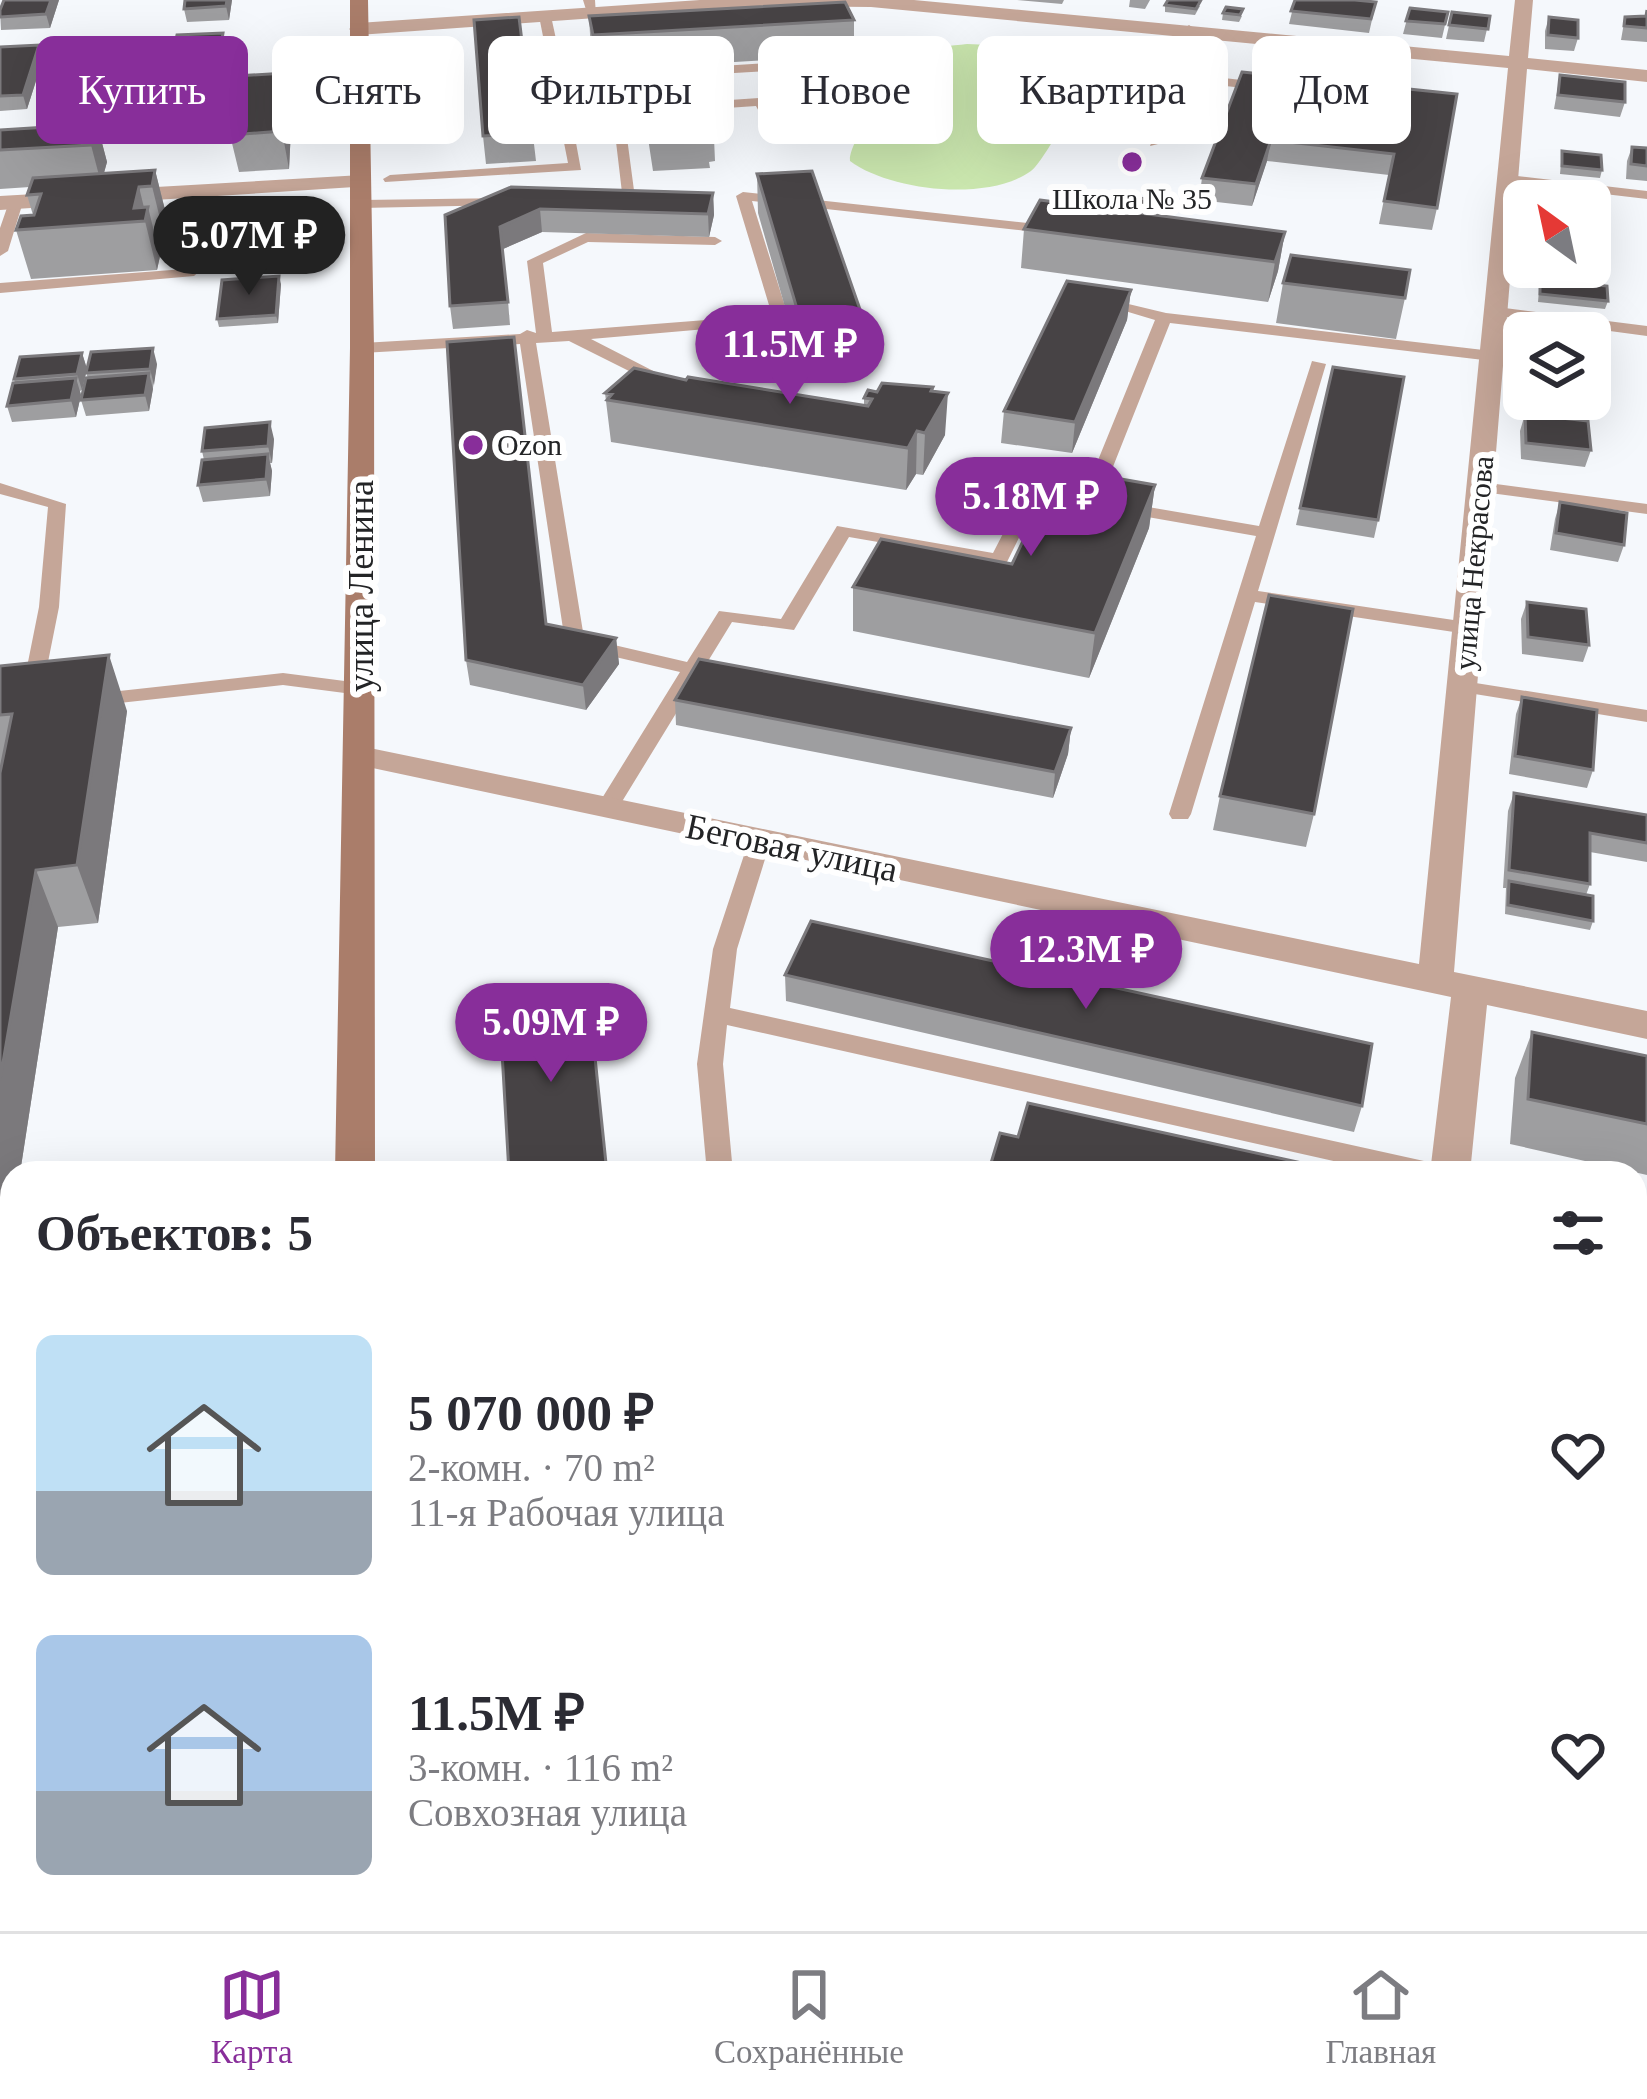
<!DOCTYPE html>
<html lang="ru">
<head>
<meta charset="utf-8">
<style>
	:root { --surface:#fff; --page:#f2f2f3; --text:#2b2b33; --muted:#7c7c81; --line:#e1e1e2; --accent:#882e9a }
	body { margin:0; font-family:Georgia,serif; background:var(--page); color:var(--text); height:100vh; display:flex; flex-direction:column; font-size:45px; white-space:nowrap }
	* { box-sizing:border-box; margin:0 }
	p { font-size:39px; color:var(--muted) }
	.icon { flex:none; width:66px; height:66px; fill:none; stroke:currentColor; stroke-width:2; stroke-linecap:round; stroke-linejoin:round }
	.map { position:relative; flex:1; overflow:hidden }
	.drawer { position:absolute; left:0px; top:1161px; width:1647px; height:771px; display:flex; flex-direction:column; background:var(--surface); border-radius:36px 36px 0 0; box-shadow:0 12px 48px #0002 }
	.drawer>* { flex:none }
	.banner { position:absolute; left:36px; top:36px; width:1575px; height:108px; display:flex; gap:24px }
	.needle { width:78px; rotate:327deg }
	.fabs { position:absolute; left:1503px; top:180px; display:grid; gap:24px }
	.fabs a { display:grid; place-items:center; width:108px; height:108px; border-radius:18px; background:var(--surface); box-shadow:0 12px 48px #0002; font-size:60px }
	.price { position:absolute; translate:-50% -102px; padding:0 27px; border-radius:42px; background:var(--accent); color:#fff; font-size:39px; line-height:78px; filter:drop-shadow(0 3px 6px #0008) }
	.price::after { content:''; position:absolute; left:50%; top:72px; width:36px; height:27px; margin-left:-18px; background:inherit; clip-path:polygon(0 0,100% 0,50% 100%) }
	.price.selected { background:#222; color:#fff }
	ul { padding:0; list-style:none }
	li { display:flex; align-items:center; gap:36px; height:300px; padding:0 36px }
	li span { display:grid; place-items:center; flex:none; width:336px; height:240px; border-radius:18px; color:#555 }
	li>.icon { margin-inline-start:auto }
	span .icon { width:144px; height:144px; fill:#fffc; stroke-width:1 }
	li b { font-size:51px }
	h2 { display:flex; justify-content:space-between; align-items:center; height:144px; padding:0 36px; font-size:51px }
	.pill { padding:0 42px; border-radius:18px; background:var(--surface); box-shadow:0 12px 48px #0002; font-size:42px; line-height:108px }
	.pill.selected { background:var(--accent); color:#fff }
	.menu { display:flex; justify-content:space-around; align-items:center; height:168px; border-top:3px solid var(--line); background:var(--surface); font-size:33px; color:var(--muted) }
	.menu a { display:grid; justify-items:center; gap:6px }
	.menu .selected { color:var(--accent) }
	.map>svg:first-child { display:block }
	.green { fill:#cae6ae }
	.lines { fill:none; stroke-linecap:round; stroke-linejoin:round }
	.service { fill:#c5a698; fill-rule:evenodd }
	.minor { fill:#c5a698; fill-rule:evenodd }
	.tertiary { fill:#c5a698; fill-rule:evenodd }
	.secondary { fill:#aa7d6a; fill-rule:evenodd }
	.wall { fill:#9e9ea0 }
	.shaded-wall { fill:#7b797c }
	.building { fill:#474345; stroke:#7b797c; stroke-width:3 }
	.poi-dot { fill:#882e9a; stroke:#fff; stroke-width:4.5 }
	.labels { text-anchor:middle; stroke-width:12; stroke-linejoin:round; paint-order:stroke }
	.far-poi-label { font-size:30px; fill:#232426; stroke:#fff }
	.far-street-label { font-size:30px; fill:#232426; stroke:#fff }
	.street-label { font-size:36px; fill:#232426; stroke:#fff }
</style>
</head>
<body>
<div class="map">
<svg width="1647" height="1931" viewBox="0 0 1647 1931">
	<rect width="100%" height="100%" fill="#f5f8fc"/>
	<path class="green" d="M967,44C1006,46 1057,44 1086,74C1081,92 1044,162 1031,171C988,202 890,191 850,161C848,141 900,67 919,55C933,46 951,46 967,44Z
		M854,92L823,134L771,125L813,123L804,95Z
		M292,233L290,267L238,271L243,237Z"/>
	<g class="lines">
		<path class="service" d="M583,0H595L596,16H588Z
			M545,12L551,16L564,76L801,61L817,65L826,84L814,87L807,70L801,69L565,83L581,170L385,182L383,179L390,175L568,163L539,16Z
			M1189,25L1195,29L1180,73L1320,89L1334,44L1344,41L1320,129L1308,126L1318,96L1188,82L1162,143L1150,146L1176,80L1166,76L1183,29Z
			M759,98L774,107L775,123H765L756,106L624,115L635,198L623,201L612,108Z
			M1508,175L1647,191V199L1503,182L1501,179Z
			M206,186L213,190L202,269L194,276L0,293V283L185,269L199,190Z
			M743,192L1046,225L1053,229L1046,233L752,201L789,319L787,322L591,339L665,377L667,381L659,386L569,341L536,343L584,638L687,662L719,611L781,619L837,526L993,553L1023,495H1035L1038,499L1006,564L849,537L794,630L732,622L615,813L607,815L596,808L680,672L568,646L565,642L520,344L362,353L354,348L362,343L520,334L527,330L536,333L527,261L586,233L715,237L722,241L715,245L588,242L543,263L552,332L772,315L736,196Z
			M16,198L23,202L8,251L0,256V228L9,202Z
			M511,198L513,201L506,205L361,208L354,204L361,200Z
			M1095,296L1166,313L1492,351L1500,356L1492,361L1170,323L1099,502L1090,507L1081,502L1155,320L1095,302Z
			M1497,307L1647,326V336L1491,315V309Z
			M1312,361L1326,364L1258,591L1467,622L1477,628L1467,634L1255,602L1191,814L1188,819H1172L1169,814L1256,536L1119,512L1110,507L1119,502L1259,526Z
			M1481,482L1647,504V514L1475,491L1472,487Z
			M0,483L66,504L59,607L42,692L32,698L22,692L39,607L48,507L0,494Z
			M283,673L360,683L370,689L360,695L283,685L92,706L82,700L92,694Z
			M1463,681L1647,710V722L1456,691L1453,687Z
			M760,833L771,840L737,949L730,1008L1433,1163L1442,1166L1446,1173H1387L727,1025L723,1064L733,1173H707L697,1064L713,949L749,840Z
			M1635,1208L1647,1211V1233L1635,1230Z
			M12,1534V1562L0,1564V1536Z
			M1635,1835L1647,1839V1875L1635,1871Z"/>
		<path class="minor" d="M700,0H914L1509,56L1515,0H1533L1528,58L1647,70V82L1527,69L1454,972L1647,1011V1039L1487,1005L1470,1173H1430L1451,997L349,763L344,756L349,749L360,746L1419,964L1508,68L871,7L764,6L358,35L349,29L358,23Z
			M362,175L370,176V186L0,210V196Z
			M683,1920H770L775,1931H688Z
			M1399,1920H1453L1452,1931H1398Z"/>
		<path class="tertiary" d="M113,1920H184L179,1931H108Z"/>
		<path class="secondary" d="M350,0H368L374,348L375,1173H335L350,348Z
			M317,1920H371V1931H317Z"/>
	</g>
	<path class="wall" d="M59,0L50,28L1,30L0,10Z
		M185,0H232L229,20L187,22L184,9Z
		M1017,0H1064L1062,4Z
		M1130,0H1150L1145,9L1129,7Z
		M1294,0H1355L1376,2L1369,33L1289,24L1295,0Z
		M1165,5L1200,6L1195,15L1165,12Z
		M1410,8L1448,12L1442,38L1403,34Z
		M1647,10V42L1621,40L1625,17L1645,16Z
		M1452,12L1490,16L1484,42L1446,39Z
		M1223,13L1242,16L1239,22L1222,20Z
		M589,16L854,20V55L701,64L713,115L715,161L709,162L710,168L653,171L644,112L641,68L596,71L591,52Z
		M519,17L536,161L486,164L483,136Z
		M1549,17L1578,38L1574,51L1545,49V31Z
		M223,33L226,46L219,93L171,95L167,81Z
		M0,47L43,59L27,109L0,111Z
		M1560,75L1625,102L1620,117L1554,109Z
		M1292,77L1288,98L1282,116L1399,129L1437,208L1432,230L1379,224L1389,175L1267,161L1252,206L1199,200L1202,178Z
		M292,109L289,169L239,172L230,135Z
		M97,124L107,162L104,173L155,170L167,218L164,235H155L160,256L157,270L31,279L16,230L33,215L27,195L30,187L0,189V130Z
		M1632,147L1647,148V181L1626,179L1627,161Z
		M1562,151L1602,170L1600,178L1560,174Z
		M757,174L865,324V365L803,370L758,213Z
		M713,193L714,215L709,237L542,232L503,249L510,325L453,329L450,306L445,215Z
		M1105,205L1147,207L1144,214L1285,232L1278,271L1268,302L1021,268L1024,229L1105,208Z
		M1540,279L1608,301L1605,309L1538,302Z
		M1283,283L1405,298L1396,339L1276,323Z
		M281,284L278,323L219,327L217,319Z
		M1131,290L1127,320L1072,453L1001,443L1004,411Z
		M1546,319L1608,328L1604,354L1590,352V333H1543Z
		M82,353L87,369L82,390L80,391L81,395L76,417L12,422L7,406L15,383L14,379Z
		M157,364L149,411L86,416L81,400L88,378L86,373Z
		M1333,367L1378,520L1374,538L1296,525Z
		M686,380L864,406V398L877,392L933,387L945,435L923,475L916,474L906,490L611,442L605,393Z
		M1525,414L1591,450L1585,467L1521,459L1520,431Z
		M274,439L272,463H270L272,471L270,496L203,502L198,485L204,460L202,451Z
		M1155,485L1149,528L1089,678L853,631V587L1012,564Z
		M1560,502L1624,545L1618,562L1550,550L1555,519Z
		M1527,602L1589,645L1583,662L1522,654L1521,619Z
		M547,624L616,638L619,664L586,710L470,685L466,660Z
		M0,666L127,711L98,923L58,927L20,1173H12V1227L0,1305Z
		M1522,697L1593,770L1587,788L1509,774L1516,714Z
		M675,700L1071,728L1068,754L1053,798L676,725Z
		M1514,793L1647,815V862L1590,852V884L1586,895L1593,921L1590,930L1505,914L1506,888H1503L1508,811Z
		M1220,796L1314,814L1306,847L1213,830Z
		M785,975L1362,1106L1354,1132L786,1001Z
		M1532,1032L1647,1056V1175L1510,1144L1515,1078Z
		M0,1318H12V1516L0,1518Z
		M1635,1402L1647,1405V1559L1635,1556Z
		M1495,1920H1635L1647,1931H1495Z"/>
	<path class="shaded-wall" d="M51,0H59L50,28L46,14Z
		M227,0H232L229,20L226,6Z
		M223,33L226,46L219,93L216,78Z
		M39,45L43,59L27,109L23,95Z
		M285,73L292,109L289,169L282,131Z
		M1292,77L1288,98L1275,137L1279,116Z
		M97,124L107,162L101,183L91,145Z
		M1271,140L1267,161L1252,206L1256,184Z
		M155,170L167,218L164,235L152,186Z
		M139,187L146,216L148,207L160,256L157,270L145,221L134,208Z
		M713,193L714,215L709,237L708,214Z
		M540,209L542,232L503,249L510,325L500,227Z
		M1285,232L1278,271L1268,302L1275,262Z
		M279,276L281,284L278,323L276,315Z
		M1131,290L1127,320L1072,453L1075,422Z
		M153,348L157,364L154,385L150,369Z
		M82,353L87,369L82,390L77,374Z
		M149,373L153,389L149,411L145,395Z
		M76,378L81,395L76,417L71,400Z
		M933,387L931,422L948,393L945,435L923,475L925,433Z
		M270,422L274,439L272,463L268,446Z
		M917,431L916,474L906,490L908,448Z
		M268,454L272,471L270,496L266,479Z
		M1155,485L1149,528L1089,678L1095,633Z
		M616,638L619,664L586,710L583,685Z
		M109,655L127,711L98,923L77,865Z
		M1071,728L1068,754L1053,798L1055,772Z
		M36,870L58,927L20,1173H12V1227L0,1305V1080Z"/>
	<path class="building" d="M4,0H51L46,14L0,17V10Z
		M185,0H227L226,6L184,9Z
		M1168,0H1201L1196,9L1165,5Z
		M1295,0H1355L1376,2L1371,19L1291,11Z
		M845,2L854,20L593,35L589,16Z
		M1226,7L1243,9L1240,15L1223,13Z
		M1410,8L1448,12L1445,24L1406,21Z
		M1647,10V28L1624,26L1625,17L1646,16Z
		M1452,12L1490,16L1488,29L1449,25Z
		M519,17L533,133L483,136L474,20Z
		M1549,17L1578,20V38L1548,35Z
		M223,33L216,78L167,81L177,35Z
		M39,45L23,95L0,96V47Z
		M701,64L713,115H706L708,121L650,124L641,66Z
		M1242,72L1292,77L1279,116L1399,129L1408,89L1457,94L1437,208L1384,201L1394,154L1271,140L1256,184L1202,178Z
		M285,73L282,131L230,135L236,76Z
		M1560,75L1625,82V102L1558,95Z
		M97,124L91,145L0,150V130Z
		M1632,147L1647,148V166L1631,164Z
		M1562,151L1601,155L1602,170L1562,166Z
		M155,170L152,186L139,187L134,208L148,207L145,221L16,230L21,216L34,215L41,194L27,195L33,178Z
		M812,171L865,324L803,329L757,174Z
		M1546,185L1597,191L1595,206L1590,205V201L1544,199Z
		M511,187L713,193L708,214L540,209L500,227L508,302L450,306L445,215Z
		M1110,195L1148,199L1143,210L1105,205Z
		M1040,200L1285,232L1275,262L1024,229Z
		M1291,255L1410,270L1405,298L1283,283Z
		M279,276L276,315L217,319L222,280Z
		M1540,279L1607,286L1608,301L1540,294Z
		M1067,281L1131,290L1075,422L1004,411Z
		M1546,319L1608,328L1606,346L1590,344V333H1544Z
		M514,337L546,624L616,638L583,685L466,660L447,342Z
		M153,348L150,369L86,373L91,352Z
		M82,353L77,374L14,379L20,357Z
		M1333,367L1404,377L1378,520L1300,508Z
		M634,368L686,380L688,377L868,406L872,399L864,398L868,390L877,392L882,383L933,387L931,391L948,393L925,433L917,431L908,448L607,400L612,394L605,393Z
		M149,373L145,395L81,400L86,378Z
		M76,378L71,400L7,406L13,383Z
		M1525,414L1588,421L1591,450L1526,443Z
		M270,422L268,446L202,451L205,428Z
		M268,454L266,479L198,485L202,460Z
		M1058,468L1155,485L1095,633L853,587L881,539L1012,564Z
		M1560,502L1627,513L1624,545L1556,533Z
		M1269,595L1353,609L1314,814L1220,796Z
		M1527,602L1586,609L1589,645L1528,637Z
		M109,655L77,865L36,870L0,1080V773L12,714L0,715V666Z
		M699,659L1071,728L1055,772L675,700Z
		M1522,697L1597,710L1593,770L1515,756Z
		M1514,793L1647,815V843L1590,833V884L1509,870Z
		M1509,881L1593,896V921L1508,905Z
		M811,921L1372,1044L1362,1106L785,975Z
		M588,990L607,1173H509L499,1000Z
		M1532,1032L1647,1056V1124L1528,1099Z
		M1028,1103L1343,1172V1173H988L1000,1133L1018,1137Z
		M0,1318H12V1460L0,1461Z
		M1635,1402L1647,1405V1511L1635,1508Z
		M1635,1889L1647,1893V1931H1517L1518,1920H1635Z"/>
	<g class="poi-dot">
		<circle cx="1132" cy="162" r="12"/>
		<circle cx="473" cy="445" r="12"/>
	</g>
	<g class="labels">
		<g class="far-poi-label">
			<text x="1132" y="209">Школа № 35</text>
			<text x="497" y="455" text-anchor="start">Ozon</text>
		</g>
		<g class="far-street-label">
			<text transform="translate(1474 563) rotate(-85)" y="10">улица Некрасова</text>
		</g>
		<g class="street-label">
			<text transform="translate(360 586) rotate(-90)" y="13">улица Ленина</text>
			<text transform="translate(792 847) rotate(12)" y="13">Беговая улица</text>
		</g>
	</g>
</svg>
<div class="fabs">
<a><svg class="needle" viewBox="-14 -14 28 28"><path d="M0-13l5 13h-10z" fill="#e53935"/><path d="M0 13l5-13h-10z" fill="#7c7c81"/></svg></a>
<a><svg class="icon" aria-label="layers" viewBox="0 0 24 24"><path d="M12 4l9 5-9 5-9-5zM3 14l9 5 9-5"/></svg></a>
</div>
<b class="price selected" style="left:249px;top:298px">5.07M ₽</b>
<b class="price" style="left:790px;top:407px">11.5M ₽</b>
<b class="price" style="left:1031px;top:559px">5.18M ₽</b>
<b class="price" style="left:1086px;top:1012px">12.3M ₽</b>
<b class="price" style="left:551px;top:1085px">5.09M ₽</b>
<div class="banner">
<a class="pill selected">Купить</a>
<a class="pill">Снять</a>
<a class="pill">Фильтры</a>
<a class="pill">Новое</a>
<a class="pill">Квартира</a>
<a class="pill">Дом</a>
</div>
<section class="drawer">
<h2>Объектов: 5<svg class="icon" aria-label="filters" viewBox="0 0 24 24"><path d="M4 7h16M4 17h16"/><circle cx="9" cy="7" r="2"/><circle cx="15" cy="17" r="2"/></svg></h2>
<ul>
<li><span style="background:linear-gradient(#bfe0f5 65%,#9aa5b1 0)"><svg class="icon" aria-label="home" viewBox="0 0 24 24"><path d="M3 11l9-7 9 7M6 9v11h12V9"/></svg></span><div><b>5 070 000 ₽</b><p>2-комн. · 70 m²</p><p>11-я Рабочая улица</p></div><svg class="icon" aria-label="heart" viewBox="0 0 24 24"><path d="M12 20l-8-8c-3-5 5-10 8-4 3-6 11-1 8 4z"/></svg></li>
<li><span style="background:linear-gradient(#a9c7e8 65%,#9aa5b1 0)"><svg class="icon" aria-label="home" viewBox="0 0 24 24"><path d="M3 11l9-7 9 7M6 9v11h12V9"/></svg></span><div><b>11.5M ₽</b><p>3-комн. · 116 m²</p><p>Совхозная улица</p></div><svg class="icon" aria-label="heart" viewBox="0 0 24 24"><path d="M12 20l-8-8c-3-5 5-10 8-4 3-6 11-1 8 4z"/></svg></li>
</ul>
</section>
</div>
<nav class="menu">
<a class="selected"><svg class="icon" aria-label="map" viewBox="0 0 24 24"><path d="M3 6l6-2 6 2 6-2v14l-6 2-6-2-6 2zM9 4v14M15 6v14"/></svg>Карта</a>
<a><svg class="icon" aria-label="saved" viewBox="0 0 24 24"><path d="M7 4h10v16l-5-4-5 4z"/></svg>Сохранённые</a>
<a><svg class="icon" aria-label="home" viewBox="0 0 24 24"><path d="M3 11l9-7 9 7M6 9v11h12V9"/></svg>Главная</a>
</nav>
</body>
</html>
